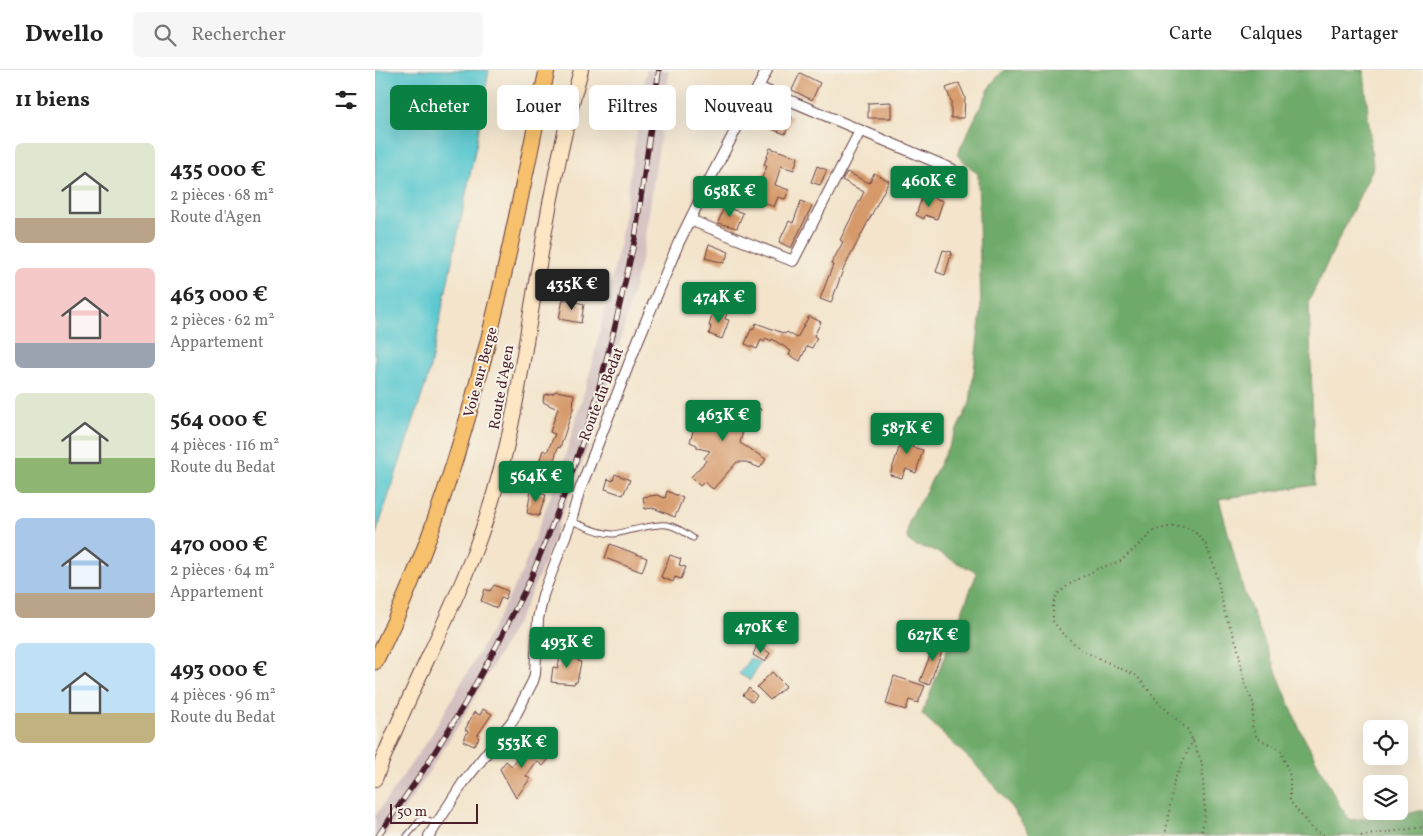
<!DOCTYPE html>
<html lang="fr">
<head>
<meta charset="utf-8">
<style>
	:root { --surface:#fff; --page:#f6f6f6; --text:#222; --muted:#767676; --line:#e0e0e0; --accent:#0b8043 }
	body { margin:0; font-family:Vollkorn,serif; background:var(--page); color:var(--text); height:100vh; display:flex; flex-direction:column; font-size:19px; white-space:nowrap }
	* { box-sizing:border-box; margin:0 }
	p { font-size:16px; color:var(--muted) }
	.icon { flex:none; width:28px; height:28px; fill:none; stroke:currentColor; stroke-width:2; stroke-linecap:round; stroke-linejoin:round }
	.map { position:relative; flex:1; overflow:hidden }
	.sheet { display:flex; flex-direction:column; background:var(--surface); width:375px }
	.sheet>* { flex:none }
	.hud { position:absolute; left:15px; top:15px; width:475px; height:45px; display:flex; gap:10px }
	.controls { position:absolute; left:988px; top:650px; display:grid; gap:10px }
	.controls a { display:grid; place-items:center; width:45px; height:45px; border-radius:8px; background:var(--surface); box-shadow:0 5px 20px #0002; font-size:25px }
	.scale { position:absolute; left:15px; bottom:12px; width:88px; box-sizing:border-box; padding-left:5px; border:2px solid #4a1f2b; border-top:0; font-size:14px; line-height:18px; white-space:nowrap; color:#4a1f2b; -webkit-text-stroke:4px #f7f3e8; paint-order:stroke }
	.price { position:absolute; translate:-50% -42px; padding:0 11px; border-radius:5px; background:var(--accent); color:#fff; font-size:16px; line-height:32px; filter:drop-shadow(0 1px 2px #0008) }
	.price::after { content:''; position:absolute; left:50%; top:30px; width:15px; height:11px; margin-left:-8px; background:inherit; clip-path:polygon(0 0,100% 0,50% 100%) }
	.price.selected { background:#222; color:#fff }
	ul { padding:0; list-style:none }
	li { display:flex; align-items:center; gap:15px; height:125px; padding:0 15px }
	li span { display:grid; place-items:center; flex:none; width:140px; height:100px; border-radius:8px; color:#555 }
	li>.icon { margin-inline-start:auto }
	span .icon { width:60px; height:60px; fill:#fffc; stroke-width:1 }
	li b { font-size:21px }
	h2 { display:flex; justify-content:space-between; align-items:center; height:60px; padding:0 15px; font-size:21px }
	.pill { padding:0 18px; border-radius:8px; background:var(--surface); box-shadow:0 5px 20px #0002; font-size:18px; line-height:45px }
	.pill.selected { background:var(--accent); color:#fff }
	header { display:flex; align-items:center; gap:30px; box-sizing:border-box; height:70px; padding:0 25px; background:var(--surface); border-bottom:1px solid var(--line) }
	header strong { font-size:24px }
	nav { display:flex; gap:28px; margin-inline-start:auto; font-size:18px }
	.search { width:350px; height:45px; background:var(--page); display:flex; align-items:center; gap:12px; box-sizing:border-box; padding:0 18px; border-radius:8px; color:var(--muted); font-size:19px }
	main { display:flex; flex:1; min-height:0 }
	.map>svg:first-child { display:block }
	.industrial { fill:#d1bfbf }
	.forest { fill:#6eaa6a; stroke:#5c644a }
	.water { fill:#5cc9d0; stroke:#53747e }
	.building { fill:#d69a6b }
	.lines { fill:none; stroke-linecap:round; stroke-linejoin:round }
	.service-casing { stroke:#633d43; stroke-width:7 }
	.minor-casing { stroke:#633d43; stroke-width:12 }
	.secondary-casing { stroke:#633d43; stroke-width:16 }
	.primary-casing { stroke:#633d43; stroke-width:17 }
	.path { stroke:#633d43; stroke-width:2; stroke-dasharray:1 4; stroke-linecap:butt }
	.service { stroke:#fff; stroke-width:5 }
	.minor { stroke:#fff; stroke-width:10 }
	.secondary { stroke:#fce6c4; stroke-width:14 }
	.primary { stroke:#f7c06c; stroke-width:15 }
	.rail-casing { stroke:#4a1f2b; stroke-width:5.5 }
	.rail { stroke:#f7f3e8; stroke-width:4; stroke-dasharray:11; stroke-linecap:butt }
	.labels { text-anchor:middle; stroke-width:4; stroke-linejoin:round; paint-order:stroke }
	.street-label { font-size:15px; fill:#4a1f2b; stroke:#f7f3e8 }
</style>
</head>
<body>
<header>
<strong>Dwello</strong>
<div class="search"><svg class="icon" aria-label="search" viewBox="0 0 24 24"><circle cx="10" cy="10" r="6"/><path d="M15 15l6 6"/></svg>Rechercher</div>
<nav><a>Carte</a><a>Calques</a><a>Partager</a></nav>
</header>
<main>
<section class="sheet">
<h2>11 biens<svg class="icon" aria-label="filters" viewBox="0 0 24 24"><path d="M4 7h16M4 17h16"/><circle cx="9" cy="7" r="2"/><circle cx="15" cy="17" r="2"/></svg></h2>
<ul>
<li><span style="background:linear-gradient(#dfe7d0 75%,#b9a48a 0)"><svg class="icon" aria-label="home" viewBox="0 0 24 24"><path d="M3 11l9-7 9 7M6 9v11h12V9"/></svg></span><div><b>435 000 €</b><p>2 pièces · 68 m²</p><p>Route d'Agen</p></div></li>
<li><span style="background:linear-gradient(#f6c9c9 75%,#9aa5b1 0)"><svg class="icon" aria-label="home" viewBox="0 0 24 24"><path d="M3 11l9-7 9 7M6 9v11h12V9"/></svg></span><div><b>463 000 €</b><p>2 pièces · 62 m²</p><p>Appartement</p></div></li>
<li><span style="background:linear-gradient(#dfe7d0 65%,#8fb573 0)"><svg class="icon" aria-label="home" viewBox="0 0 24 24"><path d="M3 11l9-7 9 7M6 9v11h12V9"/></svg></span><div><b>564 000 €</b><p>4 pièces · 116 m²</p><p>Route du Bedat</p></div></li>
<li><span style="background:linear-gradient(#a9c7e8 75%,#b9a48a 0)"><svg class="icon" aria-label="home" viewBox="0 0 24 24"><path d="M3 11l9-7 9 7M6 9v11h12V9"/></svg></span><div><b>470 000 €</b><p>2 pièces · 64 m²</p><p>Appartement</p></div></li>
<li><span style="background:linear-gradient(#bfe0f5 70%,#c2b280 0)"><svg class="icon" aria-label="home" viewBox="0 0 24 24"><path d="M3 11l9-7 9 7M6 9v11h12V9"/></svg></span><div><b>493 000 €</b><p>4 pièces · 96 m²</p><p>Route du Bedat</p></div></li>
</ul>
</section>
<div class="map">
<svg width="1048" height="766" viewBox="0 0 1048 766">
	<rect width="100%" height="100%" fill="#f7f3e8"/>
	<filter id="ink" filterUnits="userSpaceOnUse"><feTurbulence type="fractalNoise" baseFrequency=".02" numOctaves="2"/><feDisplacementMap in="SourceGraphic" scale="10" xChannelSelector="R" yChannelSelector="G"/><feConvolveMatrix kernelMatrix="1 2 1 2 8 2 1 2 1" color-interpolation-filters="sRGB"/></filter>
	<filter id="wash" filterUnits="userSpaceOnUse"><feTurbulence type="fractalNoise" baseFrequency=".0096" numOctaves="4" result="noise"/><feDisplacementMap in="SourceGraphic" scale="20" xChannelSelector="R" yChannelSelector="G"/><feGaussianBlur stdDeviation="1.12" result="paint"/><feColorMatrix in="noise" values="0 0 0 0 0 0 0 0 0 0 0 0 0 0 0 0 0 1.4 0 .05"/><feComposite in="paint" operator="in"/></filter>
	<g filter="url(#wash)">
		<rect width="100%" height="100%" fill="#f3e4cb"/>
		<path class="industrial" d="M271,0H294L289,42L268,183L244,276L223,352L164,506L145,547L88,648L37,728L10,766H0V746L57,664L114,565L146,504L188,393L216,299L245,173Z"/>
		<path class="forest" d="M629,0H989L998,98L934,231L940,415L844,429L869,522L925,660L965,736L975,750L1032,744L1048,740V766H656L629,727L599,693L547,644L602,503L556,479L541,476L535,472L532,467L534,450L550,423L595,333L606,242L603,104L582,85L617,13Z"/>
		<path class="water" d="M0,0H114L101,76L53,307L0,467Z
			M375,588L385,593L375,610L364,604Z"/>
		<g id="blocks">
			<path class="building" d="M425,3L445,13L437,30L417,20Z
				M584,13L590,27L589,48H576V31L571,18Z
				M516,32V48H493V33Z
				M401,40L417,47L410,64L394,58Z
				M395,78L423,87L419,100L406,96L400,115L414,120L410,129L403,127L399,137L378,128L392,96L389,95Z
				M442,96L452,100L445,115L436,112Z
				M472,102L494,113L499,103L514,111L468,200L456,233L445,229L458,195L456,194L468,172L465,170L489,122L467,110Z
				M554,126L568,131L562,149L550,145L549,149L541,145L547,127L553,129Z
				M426,131L437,136L416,178L404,172L414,151L418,153Z
				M349,137L368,143L362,158L343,153Z
				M334,174L354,182L349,193L330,188Z
				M568,180L577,182L570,205L561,202Z
				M358,212L377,219L375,225L380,227L376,237L352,228Z
				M188,229L209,234L206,253L184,249Z
				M342,240L352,243L350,249L354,250L347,269L334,264L336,256H334L337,245H340Z
				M434,246L446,252L439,266L442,268L437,278L432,276L425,291L414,285L416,281L397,269L396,271L391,268L389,272L386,270L382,279L370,274L376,259L378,260L381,253L408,263L410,264L412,262L422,268Z
				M180,321L199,324L198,339L185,378L183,377L178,394L174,393L173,396L164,392L168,380L172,382L180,364L175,362L183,338L178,337L168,332L169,325L179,323Z
				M325,335L360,346L362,340L376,336L386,339L380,360L369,357L365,373L391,389L385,398L371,392H362L338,419L329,412L325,416L316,407L331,391L329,388L335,381L322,378V375L315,372Z
				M531,357L543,360L537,377L548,380L541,403L531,399L527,408L515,405Z
				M240,404L255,410L248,425L230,419L233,409L238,411Z
				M156,420L171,425L164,446L152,443Z
				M292,421L308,428L300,447L278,438L270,439L268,427L282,425L290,428Z
				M235,474L272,488L267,502L230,488Z
				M295,485L306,489L304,495L311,497L306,509L300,507L298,512L286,507Z
				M119,515L133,521L130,529L126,528L122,538L106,531L110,519L115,521Z
				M561,570L570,574L554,615L545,611Z
				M382,575L395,583L390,592L378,585Z
				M186,580L204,585L203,591L206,592L202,612H200L199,614L176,612L178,597L183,598Z
				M397,602L411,616L395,630L382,617Z
				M519,606L550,616L543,633L534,630L531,640L511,634Z
				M374,618L382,626L377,632L368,625Z
				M108,639L117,644L102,666L104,668L99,676L88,671L93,661L90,660L99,642L105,645Z
				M157,676L174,689L168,696L162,691L151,706L155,709L141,728L125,699L131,691L137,696L150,678L154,681Z"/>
		</g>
	</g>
	<g filter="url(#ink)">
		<use href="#blocks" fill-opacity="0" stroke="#633d43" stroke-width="1"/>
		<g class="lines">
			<g class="service-casing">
				<path id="service" d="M196,451C209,456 223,463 237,464C243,464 250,461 256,460C287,454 291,449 318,468
					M32,766L47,748L62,753"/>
			</g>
			<g class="minor-casing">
				<path id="minor" d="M383,17L577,99
					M315,150L418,191L485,61
					M54,766L88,713L138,650L158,611L160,604L163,549L168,525L196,451L204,422L264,268L303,174L337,105L392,0"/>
			</g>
			<g class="secondary-casing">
				<path id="secondary" d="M0,709C38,609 94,517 122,413C136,365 144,315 152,266C167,176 181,87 206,0"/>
			</g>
			<g class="primary-casing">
				<path id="primary" d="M0,592C93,407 130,201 172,0"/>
			</g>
			<path class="path" d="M790,766L799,711L818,670
				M826,766L830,743L827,693L813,660L785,634L762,606L708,581L687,563L678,551V535L682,524L695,514L722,499L746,491L780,460L798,456L810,457L820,462L830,473L840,498L850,544L862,574L870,615L879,635L877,656L882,668L905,679L915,706V731L937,759L950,766
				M986,766L1048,757"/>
			<use href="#service" class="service"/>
			<use href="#minor" class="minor"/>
			<use href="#secondary" class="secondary"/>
			<use href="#primary" class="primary"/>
			<g class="rail-casing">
				<path id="rail" d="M3,766L46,704L89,635L123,573L155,510L188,428L217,344L239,260L260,169L284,0"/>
			</g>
			<use href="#rail" class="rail"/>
		</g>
	</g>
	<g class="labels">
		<g class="street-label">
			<text transform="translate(105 302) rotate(-75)" y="5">Voie sur Berge</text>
			<text transform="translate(126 317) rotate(-80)" y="5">Route d'Agen</text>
			<text transform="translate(226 324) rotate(-69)" y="5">Route du Bedat</text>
		</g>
	</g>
</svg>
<div class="controls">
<a><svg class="icon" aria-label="locate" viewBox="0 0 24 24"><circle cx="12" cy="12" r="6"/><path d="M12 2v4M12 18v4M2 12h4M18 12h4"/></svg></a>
<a><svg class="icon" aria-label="layers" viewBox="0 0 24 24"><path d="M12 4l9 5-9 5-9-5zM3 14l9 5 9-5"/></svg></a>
</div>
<div class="scale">50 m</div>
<b class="price" style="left:554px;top:138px">460K €</b>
<b class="price" style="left:355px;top:148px">658K €</b>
<b class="price selected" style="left:197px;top:241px">435K €</b>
<b class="price" style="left:344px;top:254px">474K €</b>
<b class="price" style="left:348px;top:372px">463K €</b>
<b class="price" style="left:532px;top:385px">587K €</b>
<b class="price" style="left:161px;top:433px">564K €</b>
<b class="price" style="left:386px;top:584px">470K €</b>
<b class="price" style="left:558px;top:592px">627K €</b>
<b class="price" style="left:192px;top:599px">493K €</b>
<b class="price" style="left:147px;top:699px">553K €</b>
<div class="hud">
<a class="pill selected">Acheter</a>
<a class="pill">Louer</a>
<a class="pill">Filtres</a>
<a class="pill">Nouveau</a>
</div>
</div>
</main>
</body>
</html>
